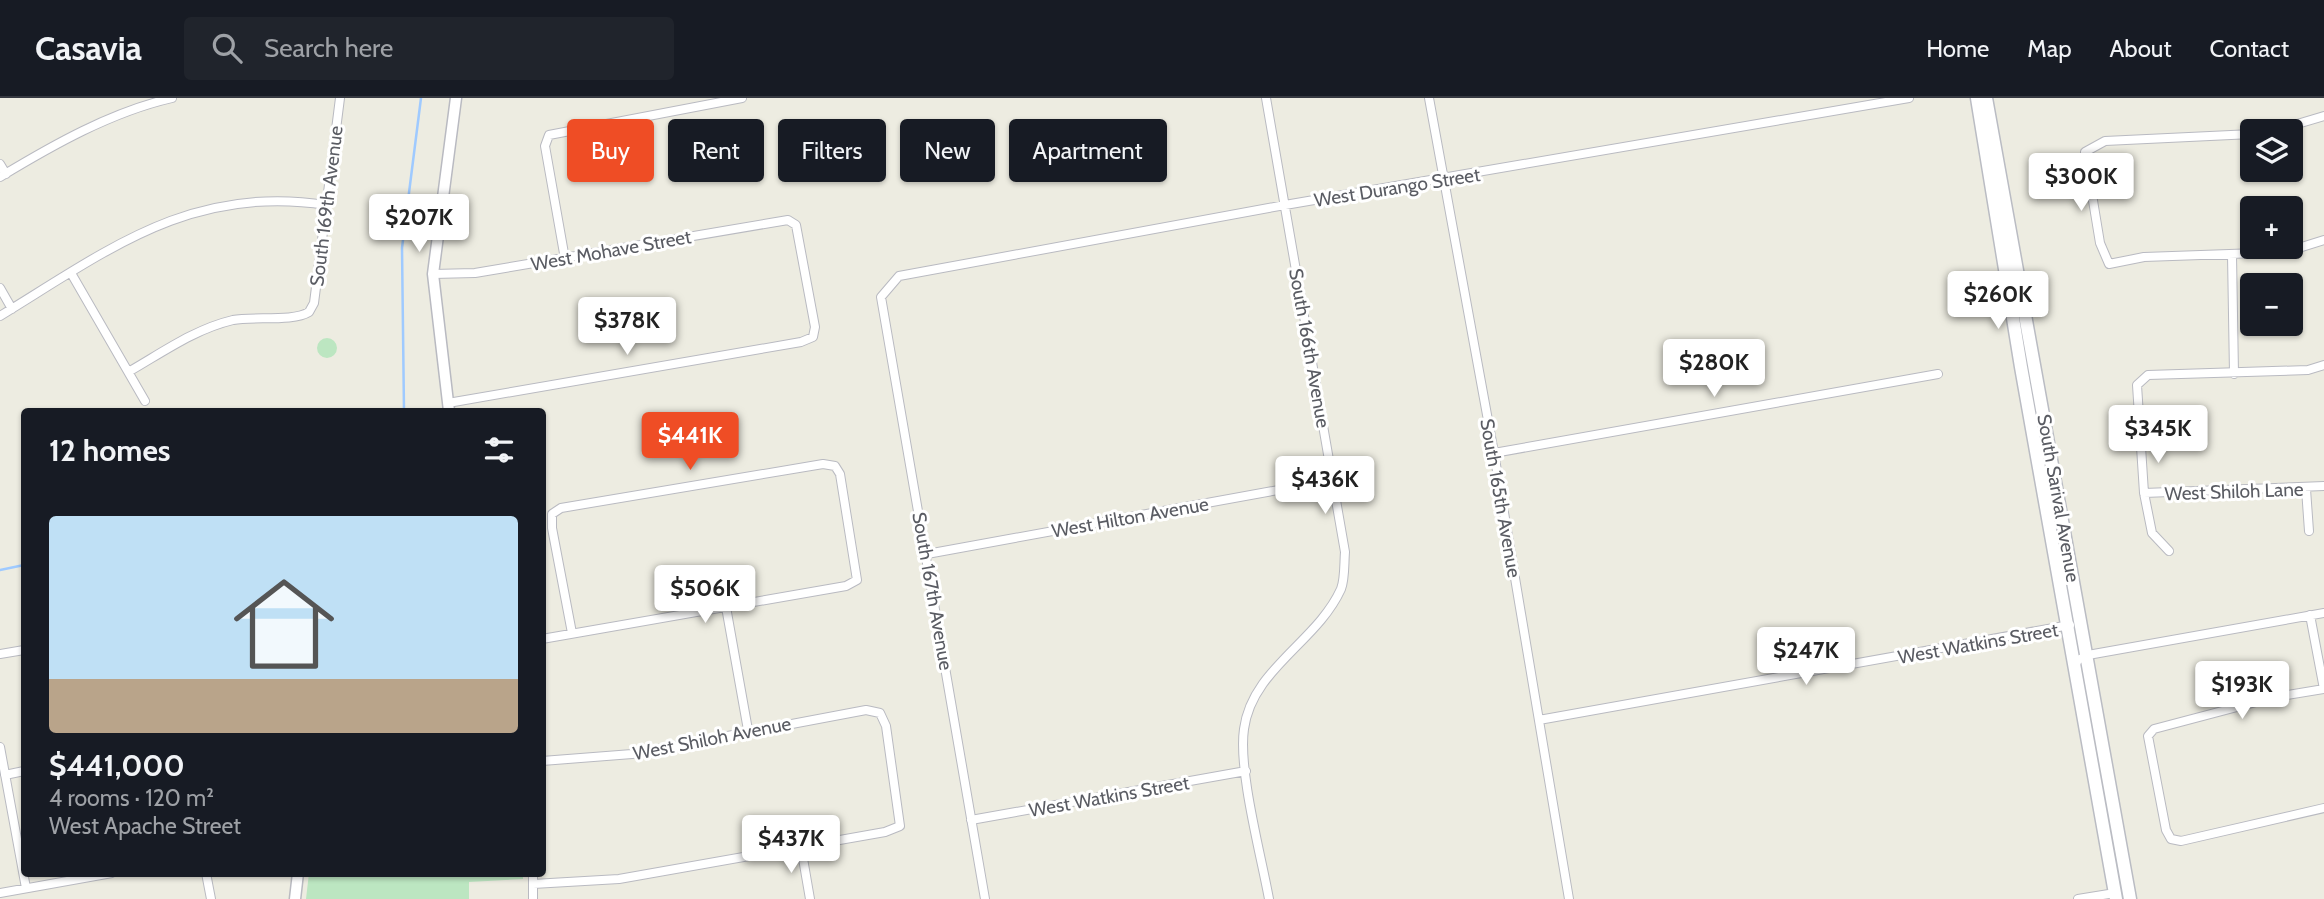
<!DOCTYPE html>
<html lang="en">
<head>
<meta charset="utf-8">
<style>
	:root { --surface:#171b24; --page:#20242c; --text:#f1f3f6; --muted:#9ea1a6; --line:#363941; --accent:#ef4d25 }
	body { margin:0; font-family:Cabin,sans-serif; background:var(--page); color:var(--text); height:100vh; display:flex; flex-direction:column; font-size:26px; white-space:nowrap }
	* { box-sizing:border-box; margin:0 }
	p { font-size:23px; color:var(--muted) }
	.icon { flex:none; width:38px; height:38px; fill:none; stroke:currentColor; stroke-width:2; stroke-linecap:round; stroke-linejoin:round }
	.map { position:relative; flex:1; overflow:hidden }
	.details { position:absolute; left:21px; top:310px; width:525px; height:469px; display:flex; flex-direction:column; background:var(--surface); border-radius:7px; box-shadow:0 2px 5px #0004 }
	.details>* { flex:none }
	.hud { position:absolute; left:567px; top:21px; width:665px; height:63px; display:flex; gap:14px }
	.controls { position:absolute; left:2240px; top:21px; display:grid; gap:14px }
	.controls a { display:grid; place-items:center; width:63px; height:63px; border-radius:7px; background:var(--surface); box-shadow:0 2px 5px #0004; font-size:35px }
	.price { position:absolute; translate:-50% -60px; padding:0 16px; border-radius:7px; background:#fff; color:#222; font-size:23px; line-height:46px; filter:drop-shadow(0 2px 4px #0008) }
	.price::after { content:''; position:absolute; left:50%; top:42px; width:21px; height:16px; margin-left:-10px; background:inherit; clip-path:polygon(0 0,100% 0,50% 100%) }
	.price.on { background:var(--accent); color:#fff }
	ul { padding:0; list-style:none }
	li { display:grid; align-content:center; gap:14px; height:371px; padding:0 28px }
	li span { display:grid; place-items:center; height:217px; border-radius:7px; color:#555 }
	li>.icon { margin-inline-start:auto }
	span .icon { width:126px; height:126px; fill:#fffc; stroke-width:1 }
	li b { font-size:30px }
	h2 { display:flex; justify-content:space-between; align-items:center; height:84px; padding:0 28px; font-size:30px }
	.chip { padding:0 24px; border-radius:7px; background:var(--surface); box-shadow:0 2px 5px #0004; font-size:24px; line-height:63px }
	.chip.on { background:var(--accent); color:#fff }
	header { display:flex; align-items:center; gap:42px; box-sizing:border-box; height:98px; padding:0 35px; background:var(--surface); border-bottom:2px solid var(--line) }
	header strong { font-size:33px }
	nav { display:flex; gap:38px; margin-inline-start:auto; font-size:24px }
	.search { width:490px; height:63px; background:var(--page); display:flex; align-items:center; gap:18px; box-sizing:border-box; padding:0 24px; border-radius:7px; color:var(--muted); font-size:26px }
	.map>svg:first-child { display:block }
	.green { fill:#bce6c1 }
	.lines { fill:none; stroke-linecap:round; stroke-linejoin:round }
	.stream { stroke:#9fcaff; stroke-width:2.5 }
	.minor-casing { stroke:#b9bac1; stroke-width:10 }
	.tertiary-casing { stroke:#b9bac1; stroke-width:13 }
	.secondary-casing { stroke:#babcc3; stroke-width:15 }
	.minor { stroke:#fff; stroke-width:8 }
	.tertiary { stroke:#fff; stroke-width:10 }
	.secondary { stroke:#fff; stroke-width:12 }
	.labels { text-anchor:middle; stroke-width:6; stroke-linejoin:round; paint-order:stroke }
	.street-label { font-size:19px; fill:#5a5c63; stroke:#fff }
</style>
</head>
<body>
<header>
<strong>Casavia</strong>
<div class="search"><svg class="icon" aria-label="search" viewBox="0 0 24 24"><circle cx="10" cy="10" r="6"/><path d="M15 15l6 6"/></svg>Search here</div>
<nav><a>Home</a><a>Map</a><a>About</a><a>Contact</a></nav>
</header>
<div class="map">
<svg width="2324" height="801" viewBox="0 0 2324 801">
	<rect width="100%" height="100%" fill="#edece1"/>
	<path class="green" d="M317 250a10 10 0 1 1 20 0a10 10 0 1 1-20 0Z
		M309,775H523V781L469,784V801H306Z"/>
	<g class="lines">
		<path class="stream" d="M404,313L402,150L421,0
			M0,472L24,467"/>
		<g class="minor-casing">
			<path id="minor" d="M1266,0L1345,454C1344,466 1345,481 1341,491C1317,544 1252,571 1244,631C1238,672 1261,757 1269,801
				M1429,0L1494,355L1569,801
				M2274,33L2324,18
				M2252,36L2105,43L2085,54L2100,145L2109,166L2144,159L2286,154L2324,142
				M0,66L6,76
				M0,79C53,47 111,14 172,0
				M2232,157L2234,276
				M565,161L545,48L549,37L742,0
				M71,175L145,303
				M433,176L475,175L788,122L796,127L815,229L813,239L801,244L448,305
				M0,190L12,211
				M0,218C108,152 192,86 326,107
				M130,273C163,254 195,231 233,222C254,218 293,224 309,214L314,205L340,0
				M1494,355L1938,276
				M2306,391L2309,433
				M2144,395L2324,388
				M2169,453L2152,435L2144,395L2137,287L2148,277L2308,272L2324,267
				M927,456L1333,382
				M726,509L748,632
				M2310,517L2324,591L2275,599L2154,631L2148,638L2166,732L2171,741L2181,743L2324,710
				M542,541L846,488L857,482L840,376L835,368L823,366L561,410L552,416V430L572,535
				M0,556L24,552
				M2075,568L2078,562L2088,557L2324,515
				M1539,622L2070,527
				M0,649L26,790
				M5,677L24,673
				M971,722L1246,673
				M801,749L810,801
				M206,775L211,801
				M533,775V801
				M533,786L619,781L885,734L900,728L886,628L880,615L866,612L632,656L542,663
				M0,795L112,775
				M985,801L881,199L899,178L1285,107L1909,0
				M2078,801L2115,795"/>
		</g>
		<g class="tertiary-casing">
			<path id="tertiary" d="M449,313L433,176L456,0
				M295,801L298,775"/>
		</g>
		<g class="secondary-casing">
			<path id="secondary" d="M1977,0L2021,269L2116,801
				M1986,0L2130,801"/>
		</g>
		<use href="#minor" class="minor"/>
		<use href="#tertiary" class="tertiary"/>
		<use href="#secondary" class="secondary"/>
	</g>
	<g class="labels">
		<g class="street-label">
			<text transform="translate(1397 89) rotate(-9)" y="7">West Durango Street</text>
			<text transform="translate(326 108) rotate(-83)" y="7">South 169th Avenue</text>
			<text transform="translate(611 152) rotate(-10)" y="7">West Mohave Street</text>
			<text transform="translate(1310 250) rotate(80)" y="7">South 166th Avenue</text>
			<text transform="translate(2234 393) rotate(-2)" y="7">West Shiloh Lane</text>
			<text transform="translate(1501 400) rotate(80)" y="7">South 165th Avenue</text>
			<text transform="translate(2059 400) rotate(80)" y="7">South Sarival Avenue</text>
			<text transform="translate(1130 419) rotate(-10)" y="7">West Hilton Avenue</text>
			<text transform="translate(933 493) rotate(80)" y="7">South 167th Avenue</text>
			<text transform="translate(1978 545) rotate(-10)" y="7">West Watkins Street</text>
			<text transform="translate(712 640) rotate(-11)" y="7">West Shiloh Avenue</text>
			<text transform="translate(1109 698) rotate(-10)" y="7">West Watkins Street</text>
		</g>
	</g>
</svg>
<div class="controls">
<a><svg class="icon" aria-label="layers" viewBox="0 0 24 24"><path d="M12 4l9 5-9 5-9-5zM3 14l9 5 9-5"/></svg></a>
<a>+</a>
<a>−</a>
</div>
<b class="price" style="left:2081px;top:115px">$300K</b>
<b class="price" style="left:419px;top:156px">$207K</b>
<b class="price" style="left:1998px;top:233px">$260K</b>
<b class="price" style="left:627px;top:259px">$378K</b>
<b class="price" style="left:1714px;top:301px">$280K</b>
<b class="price" style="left:2158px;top:367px">$345K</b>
<b class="price on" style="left:690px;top:374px">$441K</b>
<b class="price" style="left:1325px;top:418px">$436K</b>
<b class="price" style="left:705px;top:527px">$506K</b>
<b class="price" style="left:1806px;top:589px">$247K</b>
<b class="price" style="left:2242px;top:623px">$193K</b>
<b class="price" style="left:791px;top:777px">$437K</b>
<div class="hud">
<a class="chip on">Buy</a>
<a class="chip">Rent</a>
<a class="chip">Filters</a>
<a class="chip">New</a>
<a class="chip">Apartment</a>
</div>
<section class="details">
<h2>12 homes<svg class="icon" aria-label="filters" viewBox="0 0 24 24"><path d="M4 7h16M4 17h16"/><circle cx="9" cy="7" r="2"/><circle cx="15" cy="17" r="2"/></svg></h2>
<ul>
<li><span style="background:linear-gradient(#bfe0f5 75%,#b9a48a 0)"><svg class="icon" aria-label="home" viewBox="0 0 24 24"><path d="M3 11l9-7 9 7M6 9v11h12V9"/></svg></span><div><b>$441,000</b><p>4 rooms · 120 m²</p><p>West Apache Street</p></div></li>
</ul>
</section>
</div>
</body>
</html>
